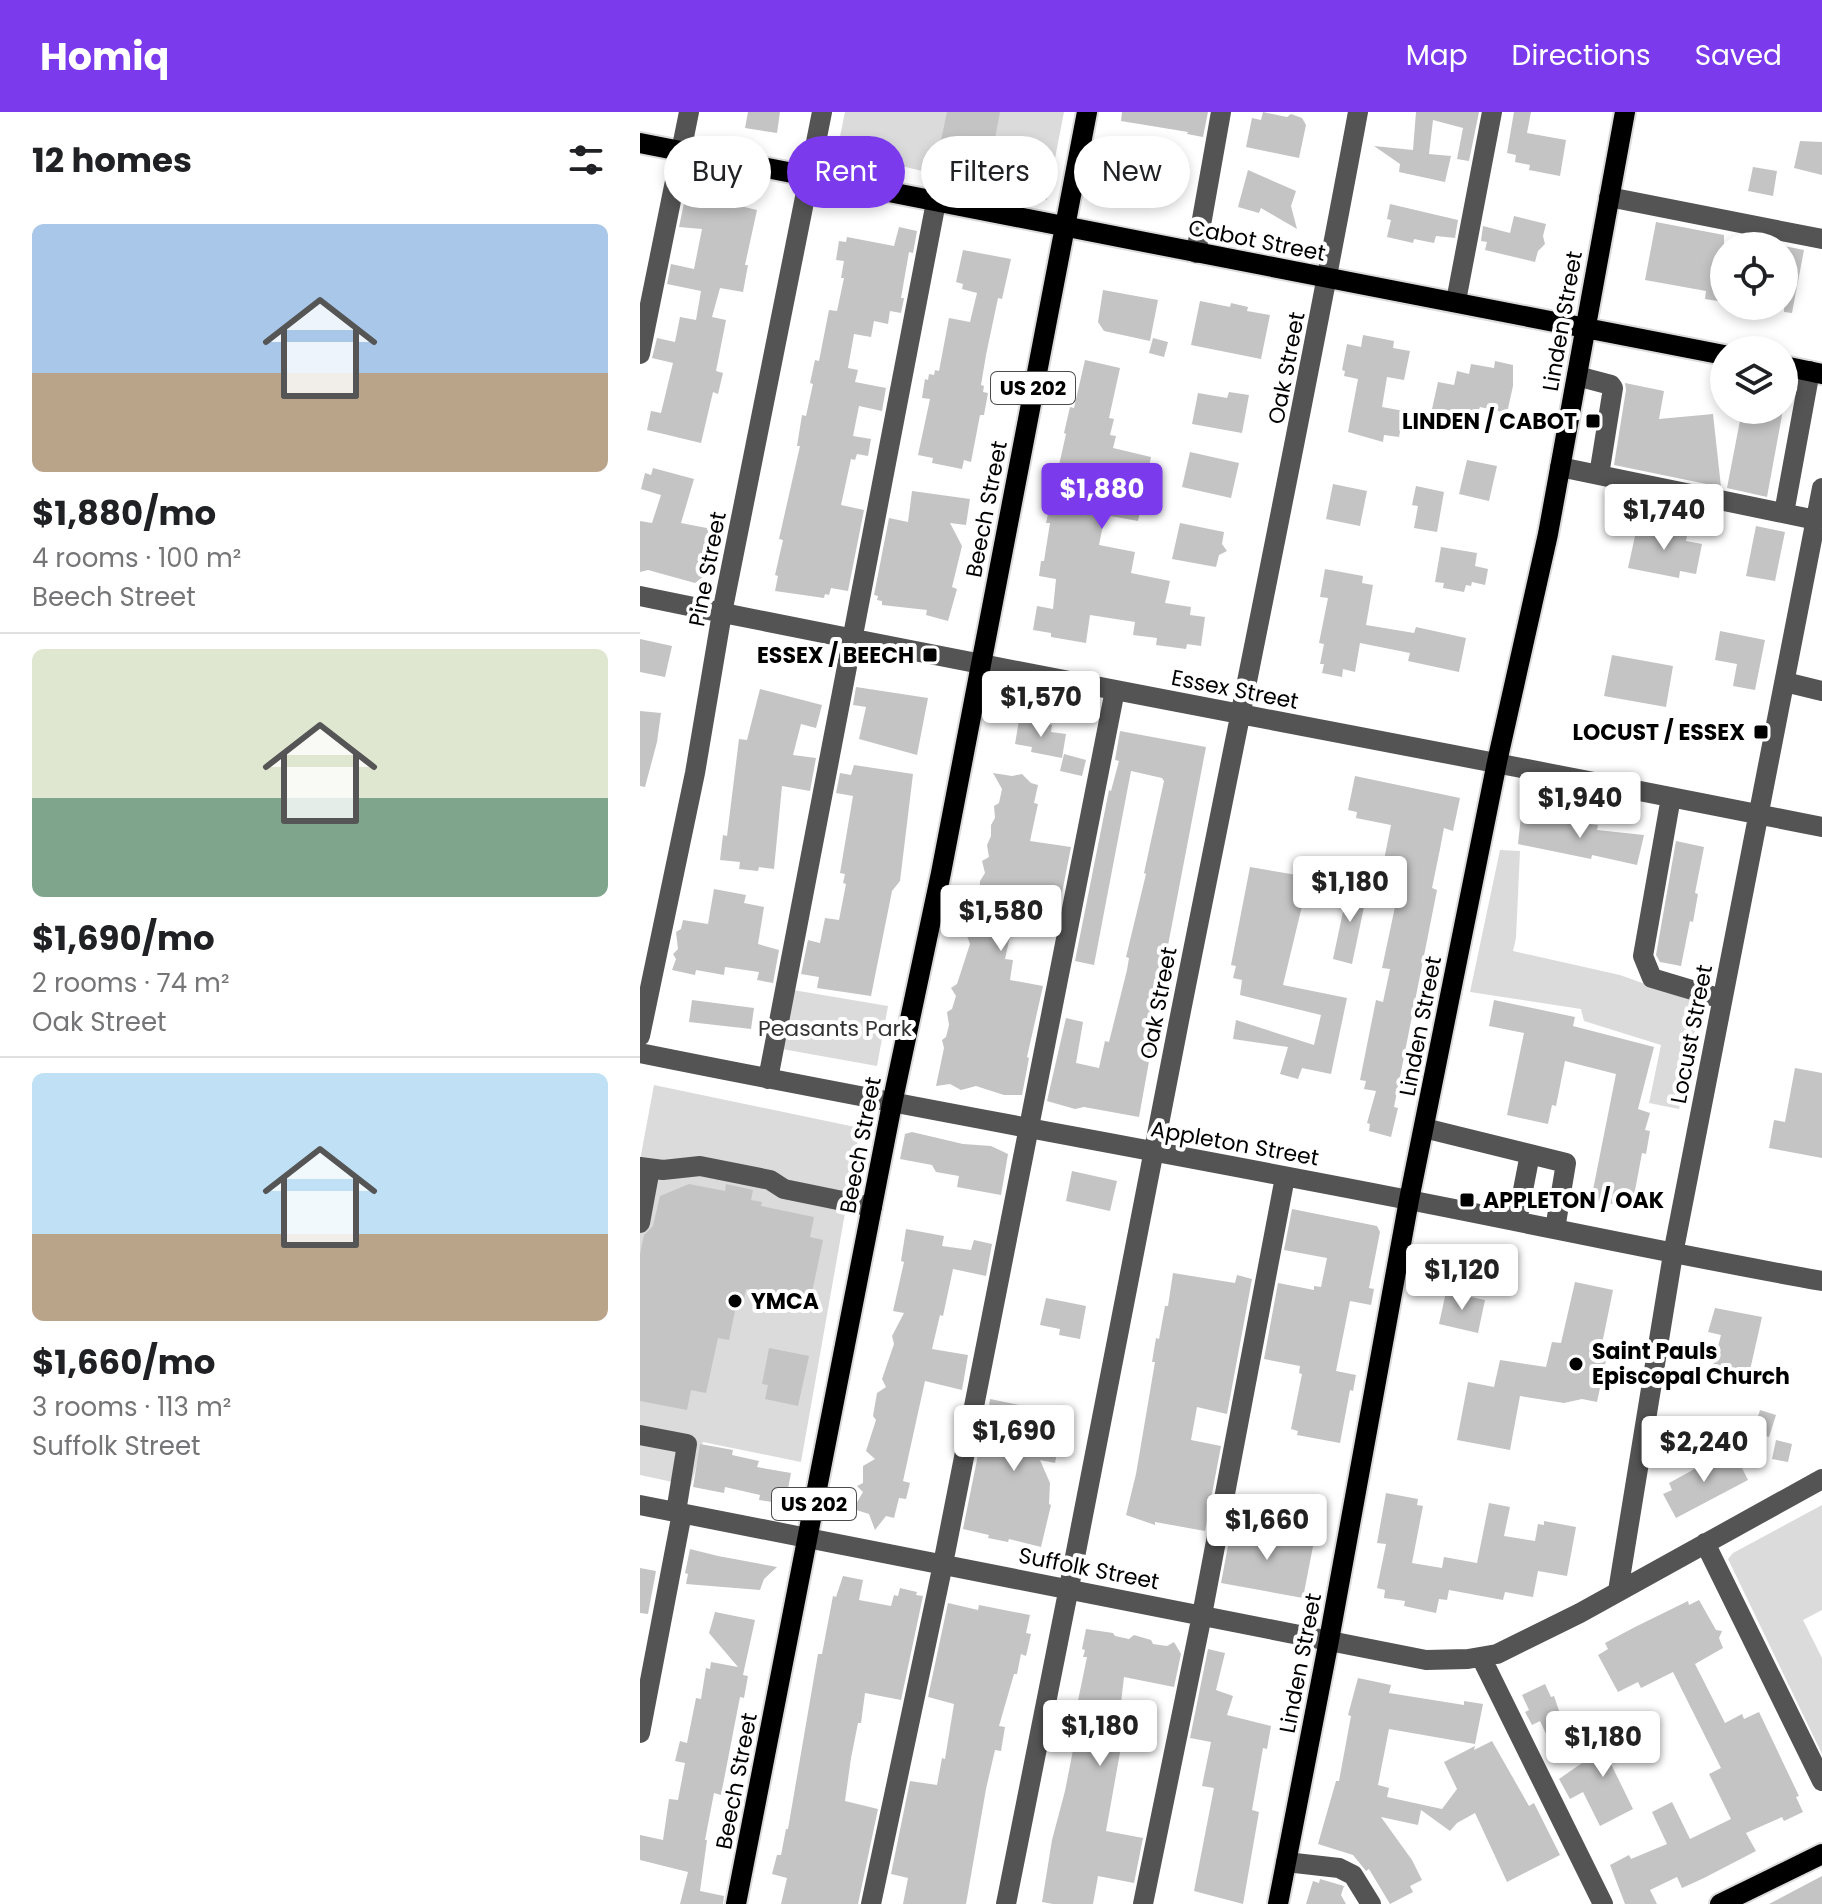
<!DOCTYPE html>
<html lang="en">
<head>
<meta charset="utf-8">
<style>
	:root { --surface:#fff; --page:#f6f6f6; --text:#202124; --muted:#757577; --line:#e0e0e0; --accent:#7c3aed }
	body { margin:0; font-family:Poppins,sans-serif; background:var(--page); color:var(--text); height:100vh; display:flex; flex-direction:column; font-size:30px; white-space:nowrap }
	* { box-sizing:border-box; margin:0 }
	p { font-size:26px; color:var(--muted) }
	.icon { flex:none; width:44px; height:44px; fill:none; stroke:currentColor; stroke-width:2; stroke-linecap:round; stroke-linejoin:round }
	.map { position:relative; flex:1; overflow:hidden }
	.side { display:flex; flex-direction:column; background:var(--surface); width:640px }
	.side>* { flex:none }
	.top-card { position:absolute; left:24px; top:24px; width:760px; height:72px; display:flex; gap:16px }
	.buttons { position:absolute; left:1070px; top:120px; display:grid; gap:16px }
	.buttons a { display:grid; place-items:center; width:88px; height:88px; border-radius:50%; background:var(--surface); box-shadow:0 4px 12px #0003; font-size:40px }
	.price { position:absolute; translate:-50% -68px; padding:0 18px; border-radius:8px; background:#fff; color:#222; font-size:26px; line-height:52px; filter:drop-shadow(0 2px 4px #0008) }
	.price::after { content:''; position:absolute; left:50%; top:48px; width:24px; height:18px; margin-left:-12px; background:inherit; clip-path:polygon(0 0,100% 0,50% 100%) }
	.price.on { background:var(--accent); color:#fff }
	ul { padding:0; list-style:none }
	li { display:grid; align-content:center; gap:16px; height:424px; padding:0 32px }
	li+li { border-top:2px solid var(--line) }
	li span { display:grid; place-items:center; height:248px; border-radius:12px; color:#555 }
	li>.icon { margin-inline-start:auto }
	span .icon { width:144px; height:144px; fill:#fffc; stroke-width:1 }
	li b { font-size:34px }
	h2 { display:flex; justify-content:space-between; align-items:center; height:96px; padding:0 32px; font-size:34px }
	.chip { padding:0 28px; border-radius:36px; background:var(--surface); box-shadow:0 4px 12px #0003; font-size:28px; line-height:72px }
	.chip.on { background:var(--accent); color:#fff }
	header { display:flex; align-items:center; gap:48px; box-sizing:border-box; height:112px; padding:0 40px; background:var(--accent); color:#fff }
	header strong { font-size:38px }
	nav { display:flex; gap:44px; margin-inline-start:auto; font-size:28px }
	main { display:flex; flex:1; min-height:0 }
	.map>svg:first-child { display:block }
	.green { fill:#dbdbdb }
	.building { fill:#c4c4c4 }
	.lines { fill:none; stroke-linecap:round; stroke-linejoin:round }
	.major-casing { stroke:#dbdbdb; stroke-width:24 }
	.minor { stroke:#545454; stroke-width:20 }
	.major { stroke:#000; stroke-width:20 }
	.poi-dot { fill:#000; stroke:#fff; stroke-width:3 }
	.labels { text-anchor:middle; stroke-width:8; stroke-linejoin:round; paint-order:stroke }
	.shield { fill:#fff; stroke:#4c4c4c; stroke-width:2 }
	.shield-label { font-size:20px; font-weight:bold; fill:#000 }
	.street-label { font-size:22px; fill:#000; stroke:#fff }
	.poi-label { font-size:22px; font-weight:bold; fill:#000; stroke:#fff; text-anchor:end }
	.park-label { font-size:22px; fill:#323232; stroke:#fff }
</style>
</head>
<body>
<header>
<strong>Homiq</strong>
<nav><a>Map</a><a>Directions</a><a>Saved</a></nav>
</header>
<main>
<section class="side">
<h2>12 homes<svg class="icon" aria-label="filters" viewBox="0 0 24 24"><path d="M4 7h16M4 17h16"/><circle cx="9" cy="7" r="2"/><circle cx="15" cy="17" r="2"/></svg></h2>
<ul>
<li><span style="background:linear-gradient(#a9c7e8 60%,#b9a48a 0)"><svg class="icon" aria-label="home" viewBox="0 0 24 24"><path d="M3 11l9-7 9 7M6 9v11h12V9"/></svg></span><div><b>$1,880/mo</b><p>4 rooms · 100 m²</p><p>Beech Street</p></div></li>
<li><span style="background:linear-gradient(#dfe7d0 60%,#7fa58c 0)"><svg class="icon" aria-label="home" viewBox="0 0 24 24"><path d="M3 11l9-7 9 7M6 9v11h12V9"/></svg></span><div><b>$1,690/mo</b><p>2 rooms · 74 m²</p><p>Oak Street</p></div></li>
<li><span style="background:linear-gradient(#bfe0f5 65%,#b9a48a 0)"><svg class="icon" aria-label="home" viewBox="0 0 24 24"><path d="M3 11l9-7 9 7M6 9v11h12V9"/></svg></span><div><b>$1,660/mo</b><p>3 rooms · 113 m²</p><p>Suffolk Street</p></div></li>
</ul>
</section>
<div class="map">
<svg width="1182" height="1792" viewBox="0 0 1182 1792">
	<rect width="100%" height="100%" fill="#fff"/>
	<path class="green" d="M205,0H424L407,88L197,39Z
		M860,738L880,739L876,826L873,839L980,863L1061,892L1039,997L1009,991L1021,933L944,909L941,897L830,880Z
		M153,878L248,894L237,954L142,937Z
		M14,973L220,1016L161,1350L63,1330L51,1374L0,1363V1048Z
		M1182,1393V1498L1163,1508L1182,1546V1642L1088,1447L1093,1441Z"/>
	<path class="building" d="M108,0H140L137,21L105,16Z
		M307,0H360L353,37L335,32L332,42L300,33Z
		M482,0H568L563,25L547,22L548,20L481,9Z
		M623,0L647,5L651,2L662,6L666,13L659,46L606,35L612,6L621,8Z
		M776,0H839L829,49L817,47L823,16L793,8L789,42L811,44L805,70L759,60L760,52L734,34L773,38Z
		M874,0H891L887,21L926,28L920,64L889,58L890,53L875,50L876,43L867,41Z
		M1160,29L1182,30V63L1154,56Z
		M1113,55L1137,59L1133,84L1108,79Z
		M608,58L656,79L651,94L657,117L621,96L619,101L598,95Z
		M45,86L79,89L117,98L105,153H108L103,180L80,176L72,205L86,208L76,259L83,261L78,282L73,280L61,331L7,318L11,299L21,301L33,251L12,246L17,226L35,230L40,205L56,208L61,179L27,172L31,152L54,157L62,117L39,115Z
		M750,92L818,108L815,126L796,124L794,131L774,127L773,131L747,125L751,108L747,107Z
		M874,104L906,112L903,124L905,132L898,139L895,150L845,138L847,130L841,129L843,114L870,121Z
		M1016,110L1084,123V190L1065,187L1066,179L1005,168Z
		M259,115L277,119L273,141L269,140L261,186H264L261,201L250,199L248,212L234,209L231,225L214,222L208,256L218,258L215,270L246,276L242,299L219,294L213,324L231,327L228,344L217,342L215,348L211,347L201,393L224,398L208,479L191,476L189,483L185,482L184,486L135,479L138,464L135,463L143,428L139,427L160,334H157L162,303L166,304L173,272L170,271L175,248L179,249L189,198L197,199L204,166H201L204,149L196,148L199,129L206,130L207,125L254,134Z
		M1144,134L1164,138L1152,201L1144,200Z
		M323,138L371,147L362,187L358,186L346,243L341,273L344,274L343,280L348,281L344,303H340L331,350L324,348L322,357L292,351L293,346L278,343L290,287L282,286L285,267L288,268L289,262L294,263L295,258L299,259L309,206L330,210L337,181L322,177L323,172L316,170Z
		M463,178L518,188L510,229L464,219L458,210Z
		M560,189L590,195L591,191L608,195L607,199L630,203L621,247L551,233Z
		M723,223L754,229L753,236L770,239L764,268L747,265L742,295L764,299L759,325L744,323L743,330L708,320L718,267L704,264L705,259L702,258L707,232L721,235Z
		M513,226L528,230L524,245L509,241Z
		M445,248L480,256L469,306L474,307L470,323L476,324L473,336L511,345L498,409L465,403L459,433L495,440L491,461L530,469L525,491L551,495L550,503L565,505L561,534L547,532L546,537L516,533L517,526L493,523L495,510L450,503L446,531L411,525V521L393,518L397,494L413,497L416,467L399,464L401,449H404L410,411H406L426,322L424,321L430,295L434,296Z
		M855,249L873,253V274L867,301L840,295L835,307L792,297L798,270L814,273L817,259L829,262L831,252L854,256Z
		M985,271L1024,279L1019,307L1073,302L1081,375L974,353L986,278Z
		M589,280L609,283L602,321L552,312L558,281L587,286Z
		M1102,298H1143L1127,385L1087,376Z
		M550,340L599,351L591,386L542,375Z
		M827,348L857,354L849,389L819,382Z
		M13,356L54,367L41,411L72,417L67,448L63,457L64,464L55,471L8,458L0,460V409L12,411L21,383L1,377L5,361L11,363Z
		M693,372L727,379L720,414L686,407Z
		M776,374L804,380L797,420L774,416L778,394L772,393Z
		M272,379L330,387L326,413L310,411L322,434L312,475L317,477L308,509L286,503L287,498L242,493V489L237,488L238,484L234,483L249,406L268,410Z
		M540,411L584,420L582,432L587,439L579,443L576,455L532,447Z
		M1018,412L1037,416L1036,422L1047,424L1046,429L1062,432L1056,462L1040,459L1039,466L988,456L997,415L1017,419Z
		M1116,414L1145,420L1135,469L1106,464Z
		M801,435L837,441L835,454L848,457L845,473L832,470L831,474L826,473L824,480L803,476L804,471L795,470Z
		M685,457L723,464L722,471L733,473L726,513L774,521L776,515L826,526L819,560L768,549L770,541L720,531L715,560L703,557L702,565L682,561L684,552H680L684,532L679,531L688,486L680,485Z
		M1080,519L1125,528L1115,578L1093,574L1097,552L1075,548Z
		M0,527L32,534L25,565L0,560Z
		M972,543L1033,554L1026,595L964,584Z
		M216,575L288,586L277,643L219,627L226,595L213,593Z
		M120,577L182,593L176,616L161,612L153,643L176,646L170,679L142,674L134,757L119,755L118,759L99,757L100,750L80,748L83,723L87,724L99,627L107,628Z
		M0,599L21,601L17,630L5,675L0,674Z
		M379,608L412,613L411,620L426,622L422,646L391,640L392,635L375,632Z
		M480,619L566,635L511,922H514L499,1005L444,995L435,997L407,989L426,906L443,910L436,951L459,956L465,929L469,930L487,858L489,846L486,845L506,762L504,761L524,669L522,666L491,659L454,853L435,849L469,678L471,679L479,649L475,648Z
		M424,642L446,648L442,664L420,659Z
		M214,653L273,662L260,769L252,779L231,884L177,876L179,865L161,862L168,828L180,831L185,806L199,808L206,772L203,771L205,762L200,761L213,684L196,681L200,661L211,663Z
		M353,661L372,664L382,662L391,671L398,673L394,691L398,692L390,729L431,735L421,786L380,780L365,847L373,848L370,868L403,874L387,945L389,946L382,983H364L336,974L321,978L310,972L296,974L304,936L302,928L306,925L309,913L307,900L312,897L316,884L311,876L317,872L330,832L327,824L333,813L331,805L336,797L334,786L340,777V769L345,761L342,749L349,745L347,733L351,724V713L355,706L354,694L359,691L362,677Z
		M715,664L820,686L813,719L804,716L800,737L792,776L797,778L754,995L758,996L751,1025L729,1019L730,1012L727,1011L736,979L724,977L726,969L720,968L736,888L743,890L750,857L742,856L762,762L742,758L751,713L716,706L717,700L708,698Z
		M881,704L958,713L957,718L1004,723L997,753L952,743L951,747L878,732Z
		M1036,729L1064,735L1055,781L1058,782L1053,810L1050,809L1041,854L1020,850L1016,843Z
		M684,751L703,756L698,773L679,767Z
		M610,755L669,765L643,873L707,886L691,962L662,956L658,967L640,962L648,935L593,927L596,908L674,933L681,903L600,883L602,868L593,866L596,854L591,853Z
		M709,771L728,776L712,852L693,847Z
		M74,777L106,783L104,791L124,795L118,832L139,838L133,871L117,868L119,860L85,855L84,863L56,858L55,863L32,858L36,847L33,842L38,837L36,820L41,817L43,808L68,812Z
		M52,888L114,896L111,917L49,910Z
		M854,888L935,905L933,914L1014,935L998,997L1010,1001L1005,1018L1010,1019L1006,1042L1002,1041L994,1084H990L988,1095L951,1088L976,962L925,949L916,994L912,993L908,1012L867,1003L884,921L849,914Z
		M1155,956L1182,961V1046L1129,1036L1134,1008L1145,1010Z
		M272,1020L323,1032L351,1034L368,1042L361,1083L317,1075L319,1064L296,1060L292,1053L260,1047L265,1022Z
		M432,1059L477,1069L470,1099L426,1089Z
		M49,1072L85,1079L86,1072L113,1078L111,1088L122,1090L121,1094L174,1105L170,1125L183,1128L170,1190L106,1177L102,1196L96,1194L89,1228L78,1226L66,1281L51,1278L47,1298L0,1289V1142L4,1123L13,1114L20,1084Z
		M652,1097L737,1114L740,1120L729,1176L734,1177L731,1193L710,1189L696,1259L716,1263L713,1279L710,1278L700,1331L657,1323L658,1319L651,1317L662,1262L659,1261L660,1254L624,1247L638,1171L674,1178V1174L681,1175L687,1146L644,1138Z
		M266,1117L304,1124L302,1134L331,1138L334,1128L352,1132L346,1164L313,1157L303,1204L300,1203L292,1237L328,1243L322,1278L285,1269L263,1369L270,1371L266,1387L259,1386L254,1406L246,1404L235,1418L229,1402L213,1397L223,1380L217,1374L223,1371V1354L235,1347L226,1339L236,1308L233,1304L237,1281L246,1275L242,1267L254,1232L252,1224L264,1201L253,1199L264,1150L261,1149Z
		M533,1161L595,1171L597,1163L612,1167L587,1302L557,1295L551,1328L581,1334L565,1419L515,1410V1413L486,1403L496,1362L515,1250H512L516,1226L519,1227L525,1194H528Z
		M935,1170L973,1178L961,1237L968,1239L957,1290L942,1287L924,1291L880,1284L870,1338L817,1328L828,1270L854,1275L860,1248L906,1255L912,1230L921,1231Z
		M806,1180L845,1188L838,1221L799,1212Z
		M406,1186L446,1194L440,1227L419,1223L420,1217L400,1213Z
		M1075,1196L1122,1205L1106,1276L1081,1270L1084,1257L1073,1254L1081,1223L1068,1220Z
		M129,1236L169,1244L158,1294L125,1287L128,1273L122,1272Z
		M350,1287L424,1302L422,1313L425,1317L421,1332L424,1336L417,1341L415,1351L400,1348L410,1371L409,1392L411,1393L401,1435L369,1427L368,1430L348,1426L349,1423L323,1417L340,1333H343Z
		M1120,1298L1136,1303L1129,1325L1113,1320Z
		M1029,1307L1050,1311L1042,1351L1022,1347Z
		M1136,1328L1152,1332L1148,1350L1132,1347Z
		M60,1332L93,1338L92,1343L119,1349L117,1355L151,1361L145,1392L119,1388L120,1383L85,1375L84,1381L53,1375Z
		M1084,1341L1088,1348L1096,1344L1108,1368L1036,1406L1023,1382L1032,1378L1029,1371Z
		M746,1381L778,1387L777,1393L783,1394L772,1451L802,1456L804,1445L837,1451L849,1391L870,1395L864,1424L895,1429L898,1412L904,1413V1409L936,1415L927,1464L898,1459L893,1485L865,1480L863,1488L809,1478L807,1488L799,1487L796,1501L764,1494L765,1489L744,1486L745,1478L737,1476L746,1432L737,1431Z
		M592,1413L674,1429L663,1486L581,1471Z
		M50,1437L78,1444L137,1455L124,1467L120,1478L46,1472L48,1462L45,1461Z
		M0,1456L16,1459L8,1502L0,1501Z
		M203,1464L223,1468L219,1488L251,1494L254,1483L258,1484L260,1476L277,1480L276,1483L283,1484L261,1588L225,1581L221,1611H218L211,1646L205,1689L238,1697L218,1792H141L147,1766L132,1762L137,1743H141L146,1717H148L178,1542H182L193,1484L196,1485Z
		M1059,1488L1076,1518L1082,1519L1079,1526L1083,1536L1055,1552L1085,1611L1102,1602L1104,1607L1119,1600L1159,1684L1156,1685L1163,1700L1144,1709L1142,1705L1106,1721L1116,1739L1064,1766L1042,1776L1037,1765L1010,1778L1017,1792H985L970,1753L989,1743L991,1747L1027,1732L1012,1700L1032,1690L1050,1727L1091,1707L1069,1662L1081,1656L1033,1560L1001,1576L998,1570L978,1580L958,1543L968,1537L965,1531L995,1515L1048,1489L1049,1493Z
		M308,1491L338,1498L339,1493L390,1503L386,1521L391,1522L386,1544L381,1542L377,1562H374L359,1614L365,1615L361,1639L355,1638L346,1677L326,1792H263L268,1766L251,1762L270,1669L297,1673L302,1646L305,1647L314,1592L288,1585Z
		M75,1500L115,1508L103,1563L108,1564L104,1586L100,1585L81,1683L74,1681L65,1728H67L60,1779L84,1784L83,1792H40L48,1760L0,1748V1723L23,1728L29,1687L38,1688L45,1651L35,1649L40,1629L47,1631L56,1586L61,1587L66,1556L70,1557L71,1550L98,1555L69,1521Z
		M446,1517L473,1521L475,1524L489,1527L494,1523L511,1528L513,1532L527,1534L534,1530L541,1542L534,1575L484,1565L478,1617L484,1618L466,1719L503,1726L494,1771L458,1764L453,1792H413L402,1790L412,1728L425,1679L434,1633L429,1632L447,1545H443L445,1538L442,1537Z
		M568,1537L585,1541L576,1578L593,1584L587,1603L631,1614L627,1637L623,1636L612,1698L619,1700L603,1792L554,1779L574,1676L562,1674L571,1630L550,1626Z
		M718,1566L751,1573L749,1581L824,1593V1589L843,1592L835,1632L749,1617L738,1673L749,1676L747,1685L802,1697L817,1677L804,1650L835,1634L834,1638L852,1629L889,1694L894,1691L920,1743L867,1770L835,1701L817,1711L810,1719L781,1698L778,1713L741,1705L772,1748L782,1768L770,1774L773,1780L750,1792L729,1757L726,1759L713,1743L678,1732L696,1669H699L711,1604L708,1603Z
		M905,1572L911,1585L914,1584L925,1616L907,1624L900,1609L892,1613L885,1600L889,1598L882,1583Z
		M997,1618L1006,1634L971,1652L993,1697L960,1714L943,1680L930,1687L919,1667L942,1651L940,1648Z
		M1182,1764V1792H1129Z
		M680,1767L704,1774L701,1783L706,1792H666L673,1769L679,1771Z"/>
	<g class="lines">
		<g class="major-casing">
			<path id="major" d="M0,31C361,102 723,173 1084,243
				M1144,254L1182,262
				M96,1792L252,992L301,761L447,0
				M638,1792L689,1528L769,1088L857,650L908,422L985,0
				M1080,1792L1182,1742"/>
		</g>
		<path class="minor" d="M969,85L1182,127
			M556,141L581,0
			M816,189L852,0
			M0,242L49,0
			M937,264L971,273L973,276L959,363
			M920,355L1176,408
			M1144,401L1170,259
			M0,484C393,565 789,636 1182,715
			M1145,570L1182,579
			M1031,685L1003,844L1012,866L1082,887
			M0,924L55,661L82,501L182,0
			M0,941C247,991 495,1035 743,1083C889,1111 1035,1143 1182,1169
			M128,967L296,90
			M784,1016L926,1051L915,1117
			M0,1055L23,1058L60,1054L130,1068L144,1077L232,1095
			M877,1109L890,1042
			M0,1111L10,1057
			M0,1323L47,1332L36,1400
			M0,1393L786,1548L828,1547L857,1542L940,1501L1182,1367
			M1065,1431L1182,1669
			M978,1479L1033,1142L1182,376
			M841,1545L963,1792
			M0,1621L42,1401
			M646,1750L699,1756L713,1763L731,1792
			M231,1792L303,1452L475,578
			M366,1792C426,1498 481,1204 539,909C599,606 662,304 718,0
			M503,1792L562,1503L645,1065"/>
		<use href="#major" class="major"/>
	</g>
	<g class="poi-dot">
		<rect x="945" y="301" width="16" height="16" rx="4"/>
		<rect x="282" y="535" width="16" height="16" rx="4"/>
		<rect x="1113" y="612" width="16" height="16" rx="4"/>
		<rect x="819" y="1080" width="16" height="16" rx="4"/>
		<circle cx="95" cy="1189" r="8"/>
		<circle cx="936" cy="1252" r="8"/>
	</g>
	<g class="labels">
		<g class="shield">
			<rect x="351" y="260" width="84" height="32" rx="6"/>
			<rect x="132" y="1376" width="84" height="32" rx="6"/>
		</g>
		<g class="shield-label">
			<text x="393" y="283">US 202</text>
			<text x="174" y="1399">US 202</text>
		</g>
		<g class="street-label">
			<text transform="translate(617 128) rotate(11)" y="8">Cabot Street</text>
			<text transform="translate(922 209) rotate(-80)" y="8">Linden Street</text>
			<text transform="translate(646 256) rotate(-79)" y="8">Oak Street</text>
			<text transform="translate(346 397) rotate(-79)" y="8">Beech Street</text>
			<text transform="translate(67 457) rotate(-79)" y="8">Pine Street</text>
			<text transform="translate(595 577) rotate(11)" y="8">Essex Street</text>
			<text transform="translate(518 891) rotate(-79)" y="8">Oak Street</text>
			<text transform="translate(780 914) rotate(-79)" y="8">Linden Street</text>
			<text transform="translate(1051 922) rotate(-79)" y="8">Locust Street</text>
			<text transform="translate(595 1031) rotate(10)" y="8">Appleton Street</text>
			<text transform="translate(220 1033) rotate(-79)" y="8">Beech Street</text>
			<text transform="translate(449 1456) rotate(11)" y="8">Suffolk Street</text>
			<text transform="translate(660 1551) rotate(-79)" y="8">Linden Street</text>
			<text transform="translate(96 1669) rotate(-79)" y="8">Beech Street</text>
		</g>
		<g class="poi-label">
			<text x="937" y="317">LINDEN / CABOT</text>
			<text x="274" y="551">ESSEX / BEECH</text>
			<text x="1105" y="628">LOCUST / ESSEX</text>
			<text x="843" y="1096" text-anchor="start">APPLETON / OAK</text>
			<text x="111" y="1197" text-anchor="start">YMCA</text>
			<text x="952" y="1247" text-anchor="start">Saint Pauls<tspan x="952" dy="25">Episcopal Church</tspan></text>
		</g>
		<g class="park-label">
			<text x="195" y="924">Peasants Park</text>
		</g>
	</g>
</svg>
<div class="buttons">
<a><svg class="icon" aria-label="locate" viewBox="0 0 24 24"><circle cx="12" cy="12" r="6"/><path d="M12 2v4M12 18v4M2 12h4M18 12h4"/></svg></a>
<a><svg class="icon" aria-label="layers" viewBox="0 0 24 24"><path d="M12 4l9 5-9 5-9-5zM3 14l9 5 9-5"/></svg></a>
</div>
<b class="price on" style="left:462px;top:419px">$1,880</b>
<b class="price" style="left:1024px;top:440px">$1,740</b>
<b class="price" style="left:401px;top:627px">$1,570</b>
<b class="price" style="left:940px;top:728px">$1,940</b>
<b class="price" style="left:710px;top:812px">$1,180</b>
<b class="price" style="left:361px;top:841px">$1,580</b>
<b class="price" style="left:822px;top:1200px">$1,120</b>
<b class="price" style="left:374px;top:1361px">$1,690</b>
<b class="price" style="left:1064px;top:1372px">$2,240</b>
<b class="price" style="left:627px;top:1450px">$1,660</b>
<b class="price" style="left:460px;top:1656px">$1,180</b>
<b class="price" style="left:963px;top:1667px">$1,180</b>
<div class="top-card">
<a class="chip">Buy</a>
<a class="chip on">Rent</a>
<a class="chip">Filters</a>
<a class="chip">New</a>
</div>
</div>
</main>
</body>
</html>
